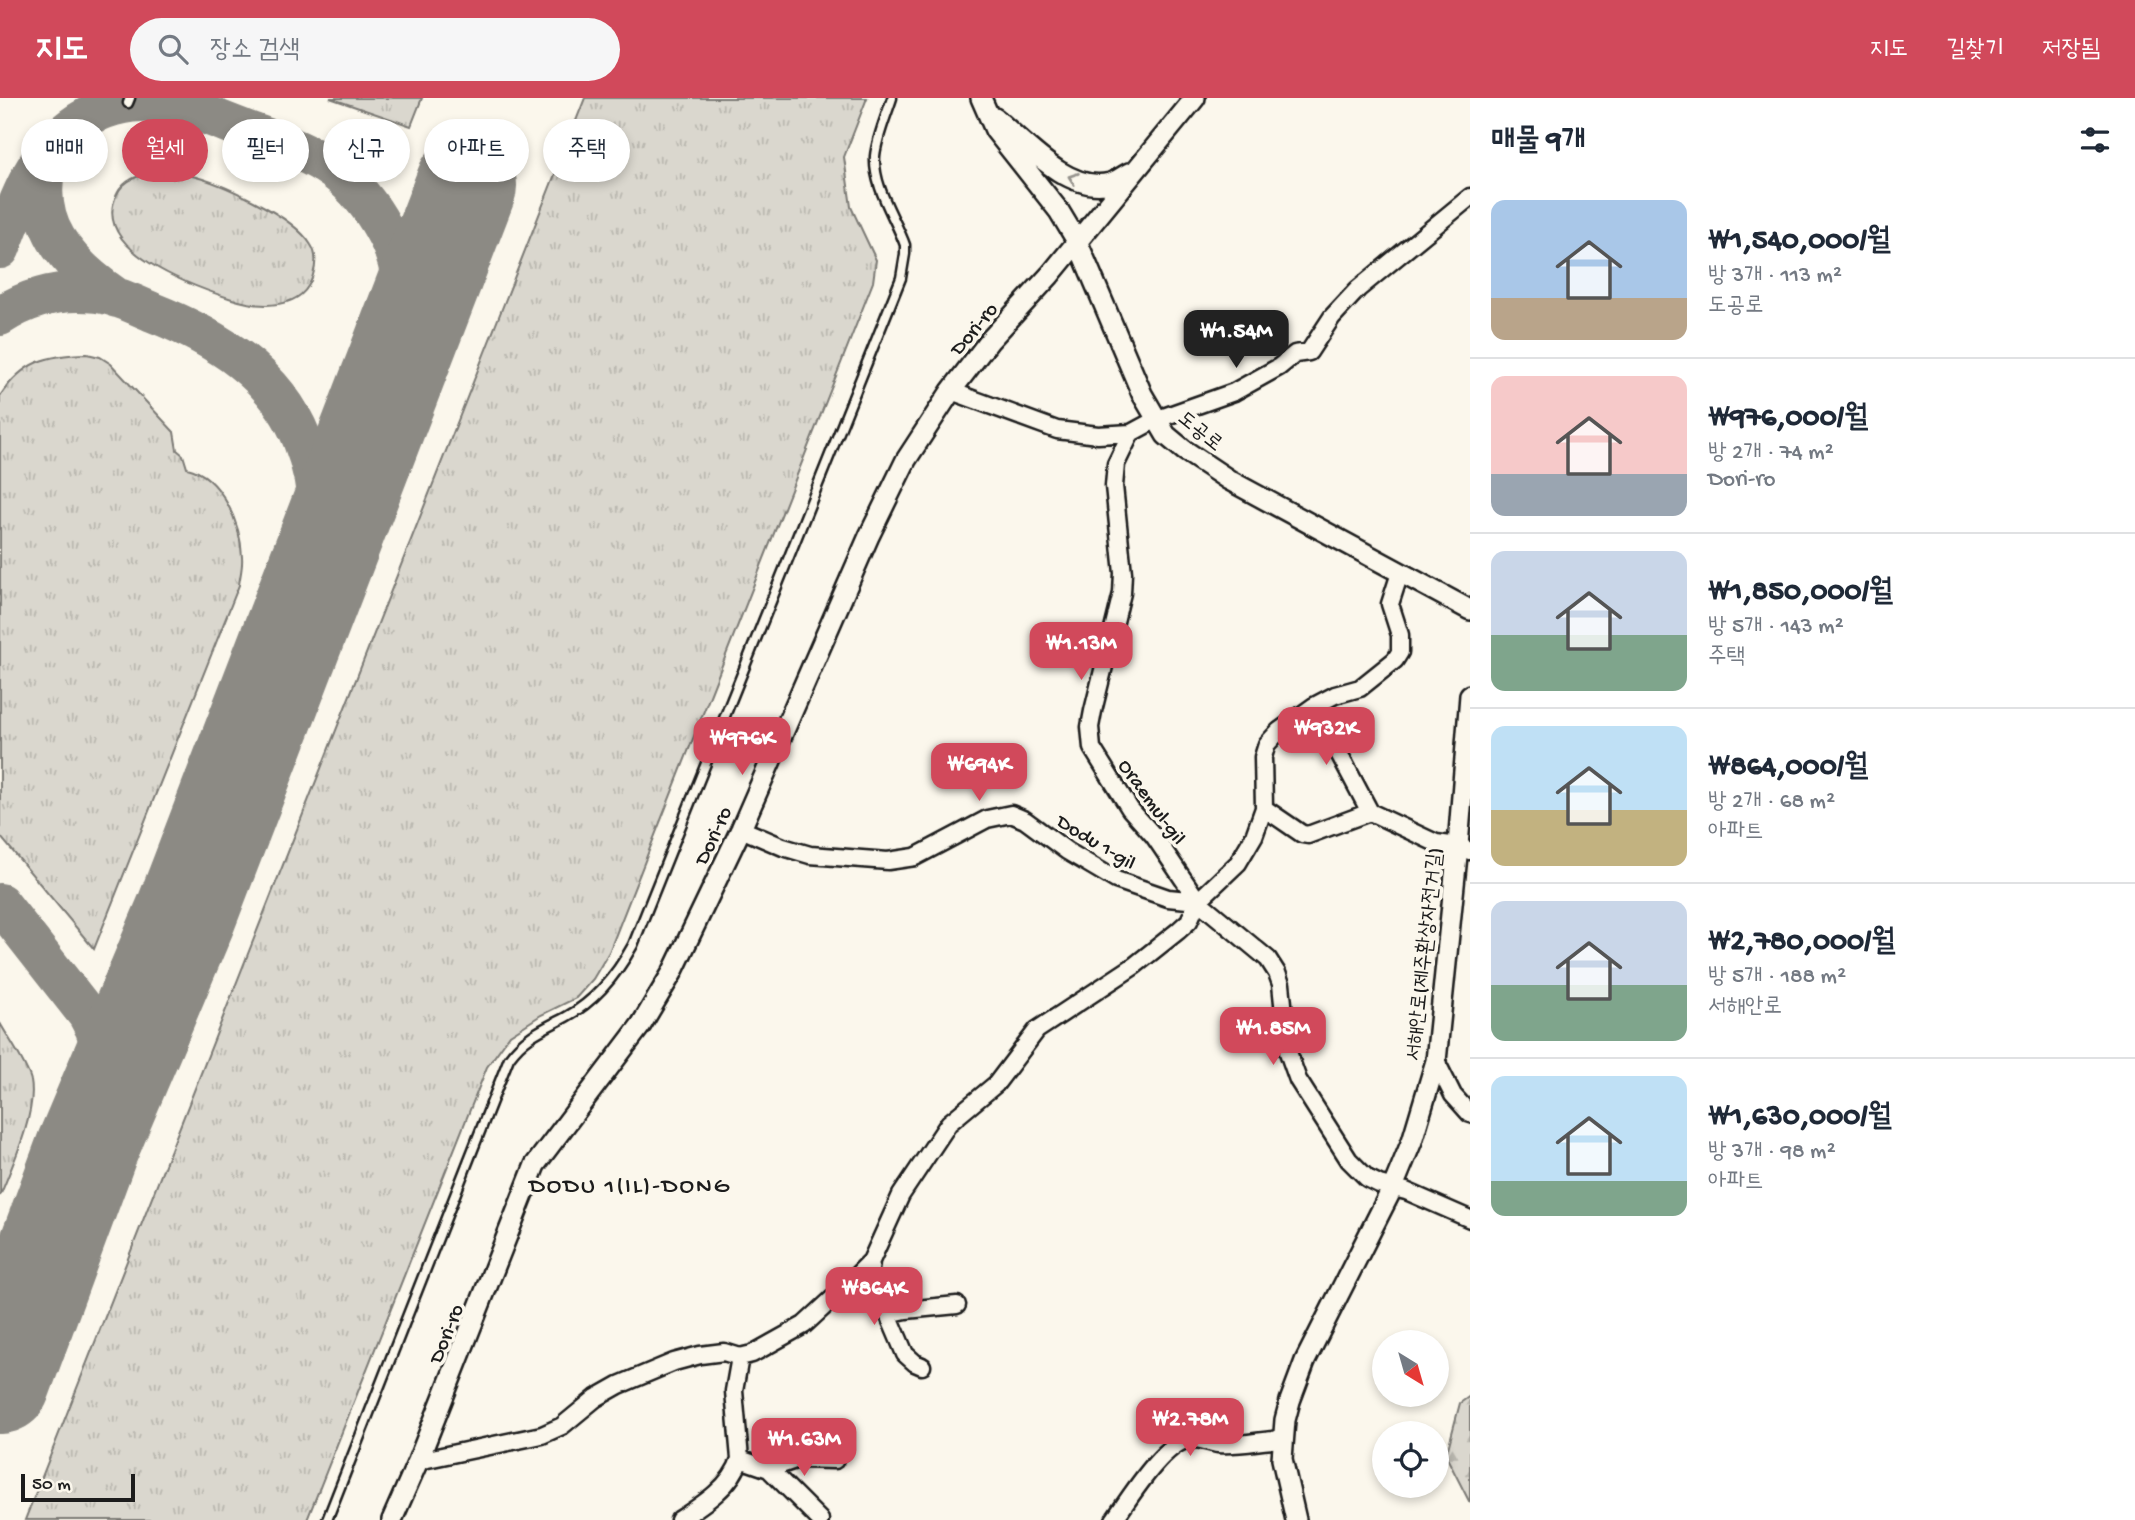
<!DOCTYPE html>
<html lang="ko">
<head>
<meta charset="utf-8">
<style>
	:root { --surface:#fff; --page:#f6f6f7; --text:#1f2937; --muted:#747a83; --line:#e0e1e3; --accent:#d1495b }
	body { margin:0; font-family:"Gochi Hand","Poor Story",sans-serif; background:var(--page); color:var(--text); height:100vh; display:flex; flex-direction:column; font-size:26px; white-space:nowrap }
	* { box-sizing:border-box; margin:0 }
	p { font-size:23px; color:var(--muted) }
	.icon { flex:none; width:38px; height:38px; fill:none; stroke:currentColor; stroke-width:2; stroke-linecap:round; stroke-linejoin:round }
	.map { position:relative; flex:1; overflow:hidden }
	.side { display:flex; flex-direction:column; background:var(--surface); width:665px }
	.side>* { flex:none }
	.hud { position:absolute; left:21px; top:21px; width:665px; height:63px; display:flex; gap:14px }
	.needle { width:46px; rotate:143deg }
	.controls { position:absolute; left:1372px; top:1232px; display:grid; gap:14px }
	.controls a { display:grid; place-items:center; width:77px; height:77px; border-radius:50%; background:var(--surface); box-shadow:0 4px 10px #0003; font-size:35px }
	.scale { position:absolute; left:21px; bottom:18px; width:114px; box-sizing:border-box; padding-left:7px; border:4px solid #1c1c1c; border-top:0; font-size:19px; line-height:24px; white-space:nowrap; color:#1c1c1c; -webkit-text-stroke:5px #fbf7ec; paint-order:stroke }
	.price { position:absolute; translate:-50% -60px; padding:0 16px; border-radius:14px; background:var(--accent); color:#fff; font-size:23px; line-height:46px; filter:drop-shadow(0 2px 4px #0008) }
	.price::after { content:''; position:absolute; left:50%; top:42px; width:21px; height:16px; margin-left:-10px; background:inherit; clip-path:polygon(0 0,100% 0,50% 100%) }
	.price.on { background:#222; color:#fff }
	ul { padding:0; list-style:none }
	li { display:flex; align-items:center; gap:21px; height:175px; padding:0 21px }
	li+li { border-top:2px solid var(--line) }
	li span { display:grid; place-items:center; flex:none; width:196px; height:140px; border-radius:14px; color:#555 }
	li>.icon { margin-inline-start:auto }
	span .icon { width:84px; height:84px; fill:#fffc; stroke-width:1 }
	li b { font-size:30px }
	h2 { display:flex; justify-content:space-between; align-items:center; height:84px; padding:0 21px; font-size:30px }
	.tag { padding:0 24px; border-radius:32px; background:var(--surface); box-shadow:0 4px 10px #0003; font-size:24px; line-height:63px }
	.tag.on { background:var(--accent); color:#fff }
	header { display:flex; align-items:center; gap:42px; box-sizing:border-box; height:98px; padding:0 35px; background:var(--accent); color:#fff }
	header strong { font-size:33px }
	nav { display:flex; gap:38px; margin-inline-start:auto; font-size:24px }
	.search { width:490px; height:63px; background:var(--page); display:flex; align-items:center; gap:18px; box-sizing:border-box; padding:0 24px; border-radius:38px; color:var(--muted); font-size:26px }
	main { display:flex; flex:1; min-height:0 }
	.map>svg:first-child { display:block }
	.grass { fill:url(#grass-tufts); stroke:#7b7a75; stroke-width:2 }
	.forest { fill:url(#forest-firs); stroke:#7b7a75; stroke-width:2 }
	.lines { fill:none; stroke-linecap:round; stroke-linejoin:round }
	.taxiway { stroke:#8c8a84; stroke-width:40 }
	.runway { stroke:#8c8a84; stroke-width:102 }
	.service-casing { stroke:#1c1c1c; stroke-width:13 }
	.minor-casing { stroke:#1c1c1c; stroke-width:21 }
	.tertiary-casing { stroke:#1c1c1c; stroke-width:24 }
	.service { stroke:#fbf7ec; stroke-width:8 }
	.minor { stroke:#fbf7ec; stroke-width:16 }
	.tertiary { stroke:#fbf7ec; stroke-width:19 }
	.oneway { stroke:#97948e }
	.labels { text-anchor:middle; stroke-width:7; stroke-linejoin:round; paint-order:stroke }
	.street-label { font-size:21px; fill:#1c1c1c; stroke:#fbf7ec }
	.quarter-label { font-size:24px; letter-spacing:2px; fill:#1c1c1c; stroke:#fbf7ec }
</style>
</head>
<body>
<header>
<strong>지도</strong>
<div class="search"><svg class="icon" aria-label="search" viewBox="0 0 24 24"><circle cx="10" cy="10" r="6"/><path d="M15 15l6 6"/></svg>장소 검색</div>
<nav><a>지도</a><a>길찾기</a><a>저장됨</a></nav>
</header>
<main>
<div class="map">
<svg width="1470" height="1422" viewBox="0 0 1470 1422">
	<defs>
		<pattern id="grass-tufts" width="24" height="20" patternUnits="userSpaceOnUse" patternTransform="scale(1.75)"><rect width="24" height="20" fill="#dad7ce"/><path d="M3 7l-1-3M5 7V3M7 7l1-3M15 17l-1-3M17 17v-4M19 17l1-3" fill="none" stroke="#bab8b0"/></pattern>
		<pattern id="forest-firs" width="22" height="20" patternUnits="userSpaceOnUse" patternTransform="scale(1.75)"><rect width="22" height="20" fill="#dad7ce"/><path d="M5 1l3.5 6h-7zM16 11l3.5 6h-7z" fill="#bab8b0"/></pattern>
	</defs>
	<rect width="100%" height="100%" fill="#fbf7ec"/>
	<filter id="ink" filterUnits="userSpaceOnUse"><feTurbulence type="fractalNoise" baseFrequency=".0143" numOctaves="2"/><feDisplacementMap in="SourceGraphic" scale="14" xChannelSelector="R" yChannelSelector="G"/><feConvolveMatrix kernelMatrix="1 2 1 2 8 2 1 2 1" color-interpolation-filters="sRGB"/></filter>
	<g filter="url(#ink)">
		<path class="grass" d="M330,0H422L411,28Z
			M585,0H867L844,59L851,109L876,162L873,184L609,854L593,881L576,900L541,917L510,937L487,969L307,1422H25Z
			M162,74C170,75 180,75 188,77C220,84 294,118 311,147C317,156 316,167 313,177C303,213 260,210 232,201C194,189 89,152 117,96C125,79 144,75 162,74Z
			M87,256L100,259L111,266L174,334L177,352L183,357L187,370C222,378 241,427 242,459C243,468 240,478 239,487L94,851L0,738V298C23,263 47,257 87,256Z
			M0,925C7,938 29,970 31,983C37,1015 12,1068 0,1098Z"/>
		<path class="forest" d="M1470,1298V1405L1446,1358L1460,1305Z"/>
		<g class="lines">
			<path class="taxiway" d="M49,58C28,124 66,165 117,200
				M0,151C18,106 32,59 72,29C92,14 116,5 141,4C179,3 213,20 248,33C278,44 309,54 335,73C355,88 371,108 383,130C406,169 405,209 401,253
				M0,218C29,199 61,191 96,195C116,197 134,206 152,214C215,239 276,275 302,341C327,405 318,450 302,514
				M0,805L87,916C116,964 102,1000 87,1050"/>
			<path class="runway" d="M0,1285L87,1050L186,816L466,88"/>
			<g class="service-casing">
				<path id="service" d="M128,5L130,0
					M327,1422L509,960C525,938 543,931 566,919C596,903 617,876 633,847L901,180L905,156V147C895,119 873,89 875,58C877,39 886,19 892,0"/>
			</g>
			<g class="minor-casing">
				<path id="minor" d="M951,293L1057,332L1098,337L1131,335L1155,322L1234,294L1279,269L1295,256L1309,254L1332,219L1358,191L1470,99
					M1131,335L1116,366L1114,388L1123,475L1122,495L1093,613L1090,629L1092,650L1130,711L1154,738L1198,803L1268,861L1277,875L1281,886L1288,954L1298,982L1349,1062L1367,1080L1379,1086L1406,1093L1470,1121
					M1314,608L1370,714
					M1264,710L1302,736L1308,737L1370,714L1436,745L1458,748L1470,753
					M741,731L783,749L810,757L888,763L915,759L987,721L1011,716L1025,722L1067,753L1116,782L1168,800L1198,803
					M1436,963L1453,997L1470,1016
					M871,1163L869,1181L888,1216L905,1256L915,1265L922,1268
					M888,1216L906,1212L957,1207
					M740,1361L769,1371L820,1422
					M418,1363L542,1337L562,1328L596,1300L619,1287L674,1264L700,1257L724,1254L740,1259L752,1256L804,1227L841,1193L871,1163L901,1097L949,1025L996,986L1037,932L1134,868L1178,833L1189,823L1198,803L1238,765L1254,738L1264,710L1263,659L1267,646L1279,633L1314,608L1335,597L1360,590L1395,562L1400,554V537L1390,506L1400,475
					M769,1371L798,1361L835,1362
					M679,1422C702,1407 732,1388 740,1361L734,1293L740,1259
					M1114,1422C1129,1401 1164,1343 1191,1341C1200,1340 1209,1345 1218,1346C1240,1348 1261,1342 1283,1341"/>
			</g>
			<g class="tertiary-casing">
				<path id="tertiary" d="M981,0L995,32L1059,113L1077,143L1142,296L1166,337L1184,352L1229,382L1470,512
					M995,20C1024,44 1068,96 1110,85C1117,83 1123,78 1129,75
					M392,1422L418,1363L535,1067L641,927L672,875L741,731L869,438L906,362L951,293L990,242L1050,177L1195,0
					M1296,1422L1282,1361L1285,1322L1290,1303L1305,1263L1393,1089L1412,1043L1436,963L1458,748L1470,597"/>
			</g>
			<use href="#service" class="service"/>
			<use href="#minor" class="minor"/>
			<use href="#tertiary" class="tertiary"/>
		</g>
		<defs><path id="oneway-chevron" d="M-2-3.5L2.5 0L-2 3.5" fill="none" stroke-width="1.6" stroke-linecap="round" stroke-linejoin="round" transform="scale(1.75)"/></defs>
		<use class="oneway" href="#oneway-chevron" transform="translate(1073 80) rotate(-160)"/>
	</g>
	<g class="labels">
		<g class="street-label">
			<text transform="translate(973 230) rotate(-50)" y="7">Dori-ro</text>
			<text transform="translate(1201 332) rotate(39)" y="7">도공로</text>
			<text transform="translate(1153 703) rotate(54)" y="7">Oraemul-gil</text>
			<text transform="translate(712 737) rotate(-65)" y="7">Dori-ro</text>
			<text transform="translate(1097 743) rotate(31)" y="7">Dodu 1-gil</text>
			<text transform="translate(1423 856) rotate(-84)" y="7">서해안로(제주환상자전거길)</text>
			<text transform="translate(445 1235) rotate(-68)" y="7">Dori-ro</text>
		</g>
		<g class="quarter-label">
			<text x="630" y="1094">DODU 1(IL)-DONG</text>
		</g>
	</g>
</svg>
<div class="controls">
<a><svg class="needle" viewBox="-14 -14 28 28"><path d="M0-13l5 13h-10z" fill="#e53935"/><path d="M0 13l5-13h-10z" fill="#747a83"/></svg></a>
<a><svg class="icon" aria-label="locate" viewBox="0 0 24 24"><circle cx="12" cy="12" r="6"/><path d="M12 2v4M12 18v4M2 12h4M18 12h4"/></svg></a>
</div>
<div class="scale">50 m</div>
<b class="price on" style="left:1236px;top:272px">₩1.54M</b>
<b class="price" style="left:1081px;top:584px">₩1.13M</b>
<b class="price" style="left:1326px;top:669px">₩932K</b>
<b class="price" style="left:742px;top:679px">₩976K</b>
<b class="price" style="left:979px;top:705px">₩694K</b>
<b class="price" style="left:1273px;top:969px">₩1.85M</b>
<b class="price" style="left:874px;top:1229px">₩864K</b>
<b class="price" style="left:1190px;top:1360px">₩2.78M</b>
<b class="price" style="left:804px;top:1380px">₩1.63M</b>
<div class="hud">
<a class="tag">매매</a>
<a class="tag on">월세</a>
<a class="tag">필터</a>
<a class="tag">신규</a>
<a class="tag">아파트</a>
<a class="tag">주택</a>
</div>
</div>
<section class="side">
<h2>매물 9개<svg class="icon" aria-label="filters" viewBox="0 0 24 24"><path d="M4 7h16M4 17h16"/><circle cx="9" cy="7" r="2"/><circle cx="15" cy="17" r="2"/></svg></h2>
<ul>
<li><span style="background:linear-gradient(#a9c7e8 70%,#b9a48a 0)"><svg class="icon" aria-label="home" viewBox="0 0 24 24"><path d="M3 11l9-7 9 7M6 9v11h12V9"/></svg></span><div><b>₩1,540,000/월</b><p>방 3개 · 113 m²</p><p>도공로</p></div></li>
<li><span style="background:linear-gradient(#f6c9c9 70%,#9aa5b1 0)"><svg class="icon" aria-label="home" viewBox="0 0 24 24"><path d="M3 11l9-7 9 7M6 9v11h12V9"/></svg></span><div><b>₩976,000/월</b><p>방 2개 · 74 m²</p><p>Dori-ro</p></div></li>
<li><span style="background:linear-gradient(#c9d6e8 60%,#7fa58c 0)"><svg class="icon" aria-label="home" viewBox="0 0 24 24"><path d="M3 11l9-7 9 7M6 9v11h12V9"/></svg></span><div><b>₩1,850,000/월</b><p>방 5개 · 143 m²</p><p>주택</p></div></li>
<li><span style="background:linear-gradient(#bfe0f5 60%,#c2b280 0)"><svg class="icon" aria-label="home" viewBox="0 0 24 24"><path d="M3 11l9-7 9 7M6 9v11h12V9"/></svg></span><div><b>₩864,000/월</b><p>방 2개 · 68 m²</p><p>아파트</p></div></li>
<li><span style="background:linear-gradient(#c9d6e8 60%,#7fa58c 0)"><svg class="icon" aria-label="home" viewBox="0 0 24 24"><path d="M3 11l9-7 9 7M6 9v11h12V9"/></svg></span><div><b>₩2,780,000/월</b><p>방 5개 · 188 m²</p><p>서해안로</p></div></li>
<li><span style="background:linear-gradient(#bfe0f5 75%,#7fa58c 0)"><svg class="icon" aria-label="home" viewBox="0 0 24 24"><path d="M3 11l9-7 9 7M6 9v11h12V9"/></svg></span><div><b>₩1,630,000/월</b><p>방 3개 · 98 m²</p><p>아파트</p></div></li>
</ul>
</section>
</main>
</body>
</html>
